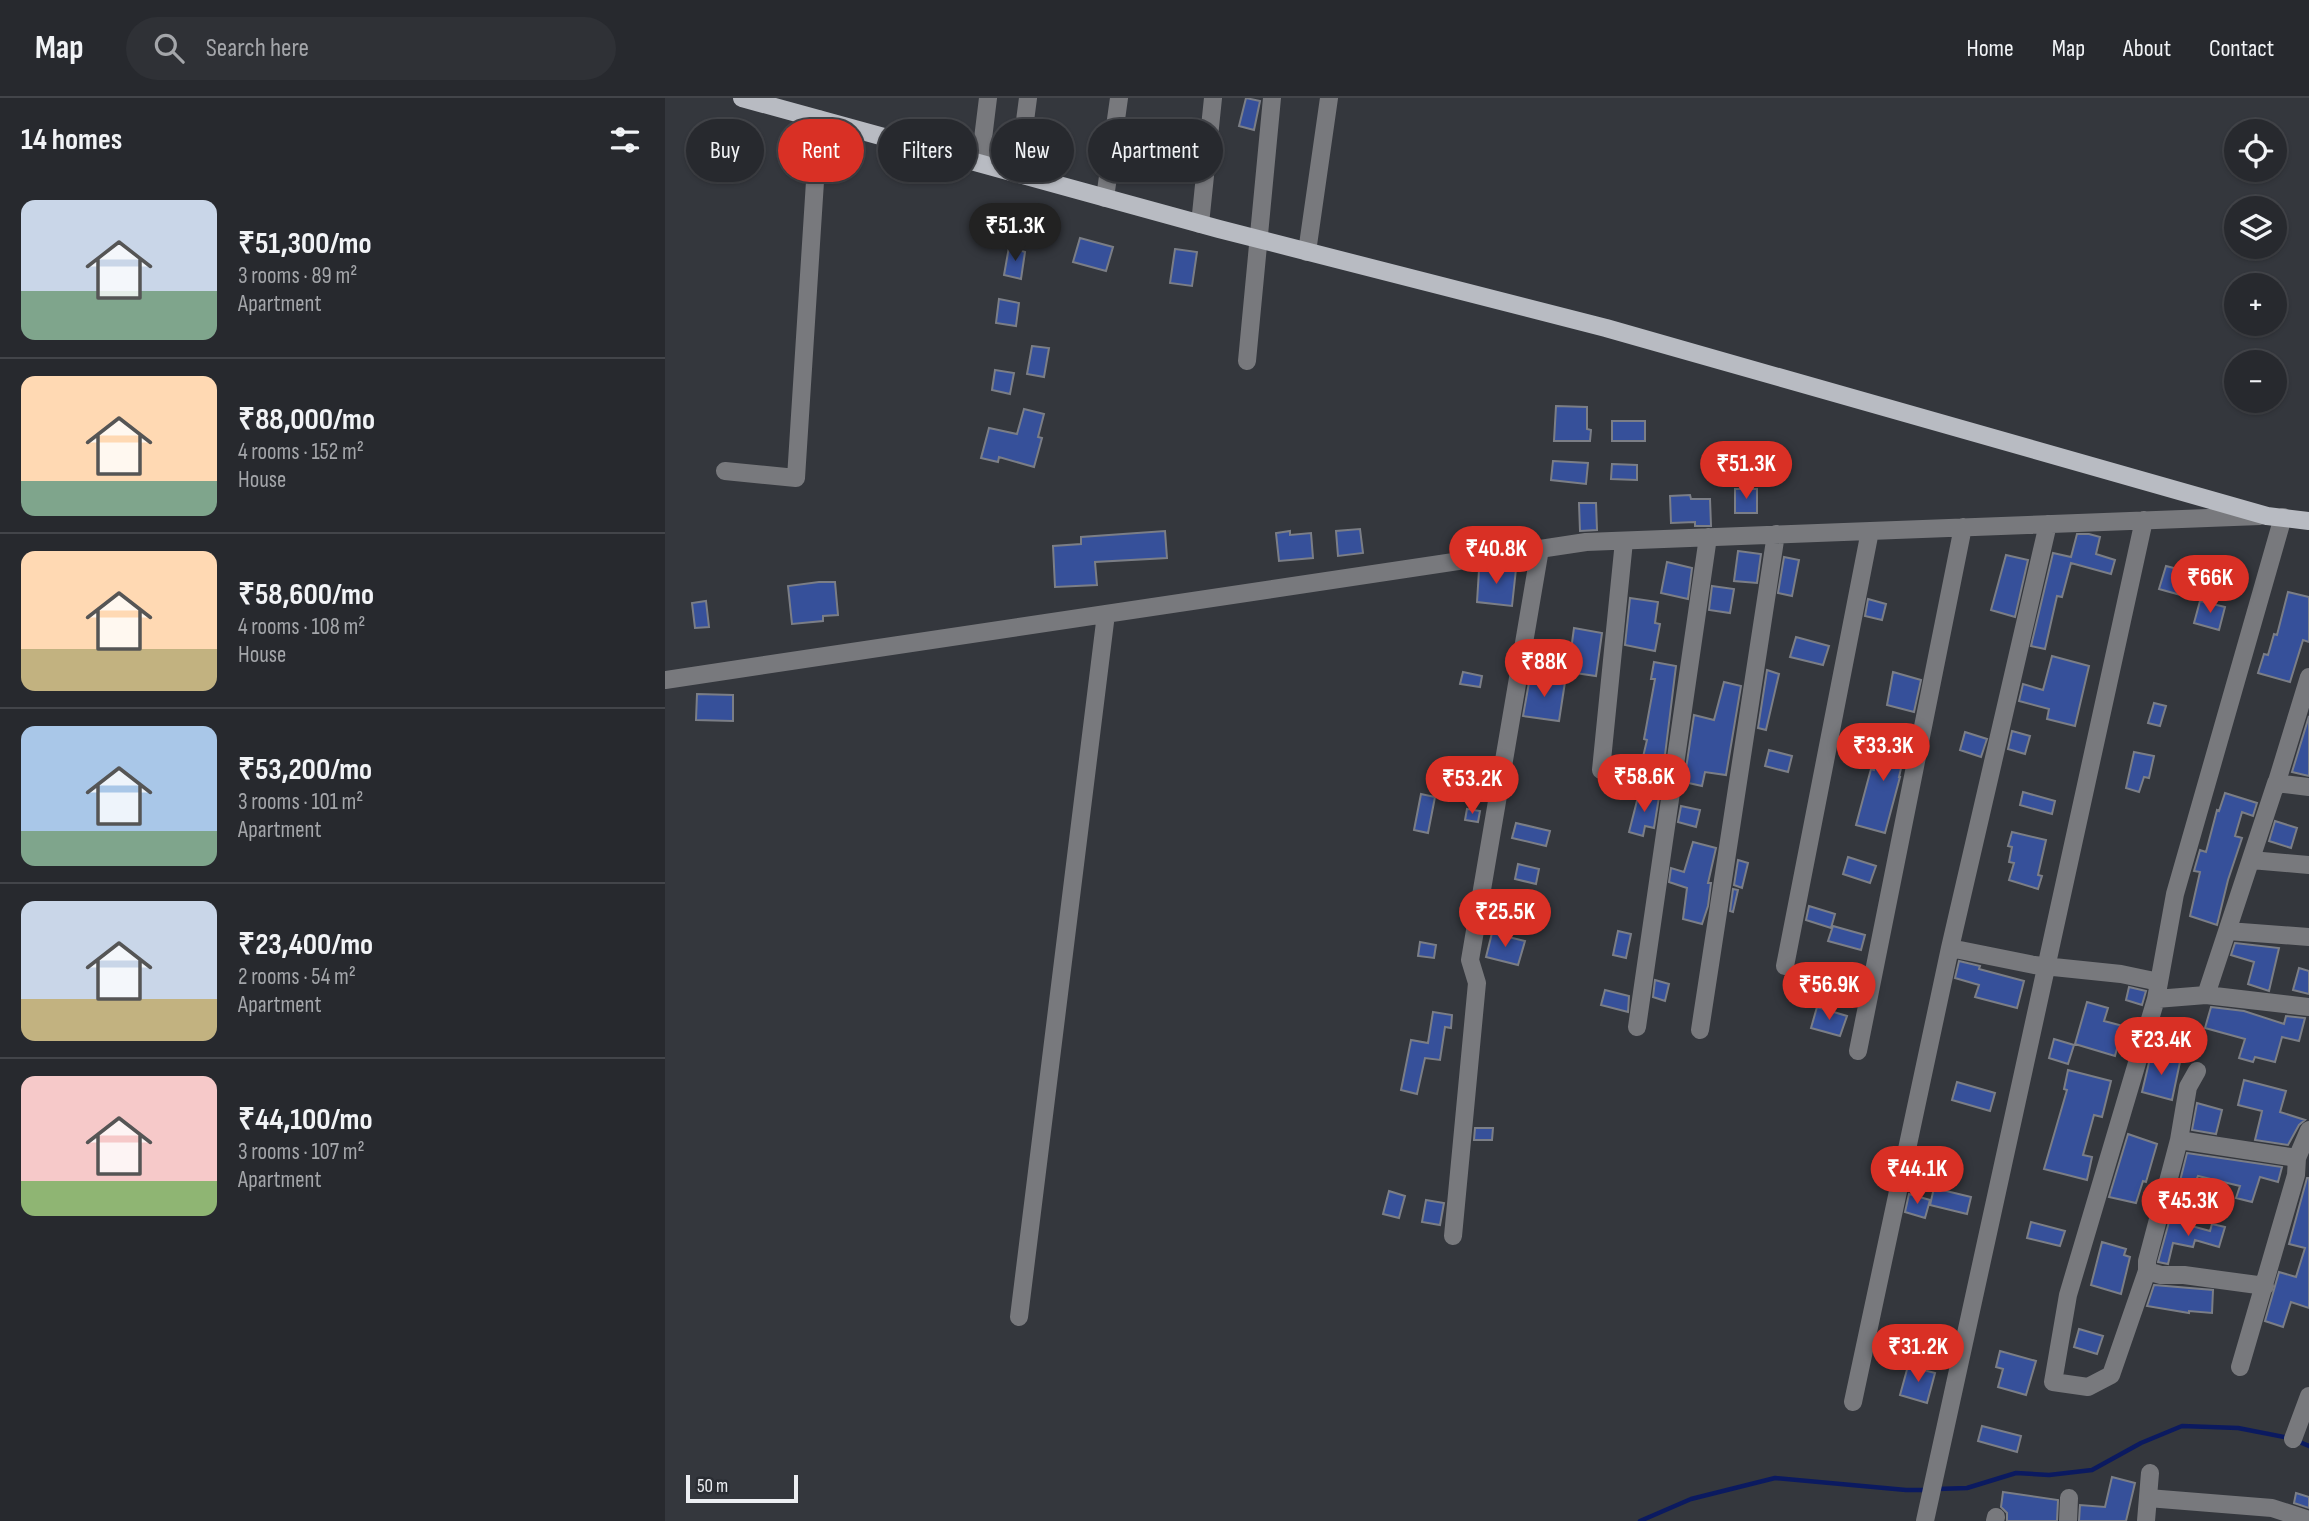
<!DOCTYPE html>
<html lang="en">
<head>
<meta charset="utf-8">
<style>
	:root { --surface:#27292e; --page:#2f3136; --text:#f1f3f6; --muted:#a4a6aa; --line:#43454a; --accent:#d93025 }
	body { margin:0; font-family:"Sofia Sans Condensed",sans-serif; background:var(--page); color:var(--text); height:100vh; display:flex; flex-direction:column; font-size:26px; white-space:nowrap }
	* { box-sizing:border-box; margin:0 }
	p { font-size:23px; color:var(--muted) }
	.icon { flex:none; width:38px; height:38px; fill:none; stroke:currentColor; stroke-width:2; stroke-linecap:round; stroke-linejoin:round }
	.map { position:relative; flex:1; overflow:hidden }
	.sheet { display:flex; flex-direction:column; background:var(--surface); width:665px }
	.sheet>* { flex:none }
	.hud { position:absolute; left:21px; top:21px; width:665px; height:63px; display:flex; gap:14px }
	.fabs { position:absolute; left:1559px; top:21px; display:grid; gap:14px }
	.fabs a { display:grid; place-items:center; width:63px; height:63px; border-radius:50%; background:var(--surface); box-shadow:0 2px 5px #0004,0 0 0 2px var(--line); font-size:35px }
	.scale { position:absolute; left:21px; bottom:18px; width:112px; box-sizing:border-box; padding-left:7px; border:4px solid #eceef2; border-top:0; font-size:19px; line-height:24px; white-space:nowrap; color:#eceef2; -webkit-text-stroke:5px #2a2d33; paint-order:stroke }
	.price { position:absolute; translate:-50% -60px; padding:0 16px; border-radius:24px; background:var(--accent); color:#fff; font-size:23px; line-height:46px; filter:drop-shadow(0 2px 4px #0008) }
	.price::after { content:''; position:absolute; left:50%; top:42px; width:21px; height:16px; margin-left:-10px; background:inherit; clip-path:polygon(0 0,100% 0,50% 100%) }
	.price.selected { background:#222; color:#fff }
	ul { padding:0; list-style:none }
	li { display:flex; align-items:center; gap:21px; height:175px; padding:0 21px }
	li+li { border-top:2px solid var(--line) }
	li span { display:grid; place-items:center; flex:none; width:196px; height:140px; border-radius:14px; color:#555 }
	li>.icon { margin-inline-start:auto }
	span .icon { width:84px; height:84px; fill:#fffc; stroke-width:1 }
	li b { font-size:30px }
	h2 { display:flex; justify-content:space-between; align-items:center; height:84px; padding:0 21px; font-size:30px }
	.chip { padding:0 24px; border-radius:32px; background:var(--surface); box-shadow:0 2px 5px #0004,0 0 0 2px var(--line); font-size:24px; line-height:63px }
	.chip.selected { background:var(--accent); color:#fff }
	header { display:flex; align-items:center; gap:42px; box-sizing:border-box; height:98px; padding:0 35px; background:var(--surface); border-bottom:2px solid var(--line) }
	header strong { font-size:33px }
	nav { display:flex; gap:38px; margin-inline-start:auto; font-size:24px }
	.search { width:490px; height:63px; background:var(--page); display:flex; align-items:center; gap:18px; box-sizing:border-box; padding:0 24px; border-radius:38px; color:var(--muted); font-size:26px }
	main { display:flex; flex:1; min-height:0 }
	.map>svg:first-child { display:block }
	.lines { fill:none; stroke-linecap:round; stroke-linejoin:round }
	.stream { stroke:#0b1a60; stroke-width:4.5 }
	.building { fill:#36509a; stroke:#7b7e86; stroke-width:2 }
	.minor { stroke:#78797d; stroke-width:18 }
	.major { stroke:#b8bbc2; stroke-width:18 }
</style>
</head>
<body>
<header>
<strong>Map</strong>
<div class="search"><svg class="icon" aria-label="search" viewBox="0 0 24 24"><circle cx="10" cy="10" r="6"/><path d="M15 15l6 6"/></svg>Search here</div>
<nav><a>Home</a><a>Map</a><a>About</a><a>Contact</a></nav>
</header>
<main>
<section class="sheet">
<h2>14 homes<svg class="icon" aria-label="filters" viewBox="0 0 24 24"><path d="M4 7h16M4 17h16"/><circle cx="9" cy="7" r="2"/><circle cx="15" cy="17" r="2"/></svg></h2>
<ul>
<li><span style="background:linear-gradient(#c9d6e8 65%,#7fa58c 0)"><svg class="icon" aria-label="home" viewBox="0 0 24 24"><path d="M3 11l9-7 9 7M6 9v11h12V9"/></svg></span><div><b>₹51,300/mo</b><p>3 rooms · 89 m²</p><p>Apartment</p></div></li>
<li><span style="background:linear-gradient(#ffd9b3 75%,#7fa58c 0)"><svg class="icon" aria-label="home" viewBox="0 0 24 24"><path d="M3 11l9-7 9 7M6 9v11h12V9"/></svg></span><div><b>₹88,000/mo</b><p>4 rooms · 152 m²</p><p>House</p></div></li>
<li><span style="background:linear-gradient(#ffd9b3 70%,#c2b280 0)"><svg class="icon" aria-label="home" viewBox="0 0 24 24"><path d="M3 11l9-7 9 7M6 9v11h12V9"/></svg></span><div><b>₹58,600/mo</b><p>4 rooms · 108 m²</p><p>House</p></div></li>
<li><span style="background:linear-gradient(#a9c7e8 75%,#7fa58c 0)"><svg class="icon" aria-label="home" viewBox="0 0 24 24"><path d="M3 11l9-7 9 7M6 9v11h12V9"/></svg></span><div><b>₹53,200/mo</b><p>3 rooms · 101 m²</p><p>Apartment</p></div></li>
<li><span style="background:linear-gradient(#c9d6e8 70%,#c2b280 0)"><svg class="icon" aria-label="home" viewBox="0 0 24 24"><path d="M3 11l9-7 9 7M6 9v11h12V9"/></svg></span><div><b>₹23,400/mo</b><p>2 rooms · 54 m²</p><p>Apartment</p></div></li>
<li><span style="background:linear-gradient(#f6c9c9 75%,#8fb573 0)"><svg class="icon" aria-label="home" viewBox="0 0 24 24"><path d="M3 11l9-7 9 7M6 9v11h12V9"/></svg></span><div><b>₹44,100/mo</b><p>3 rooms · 107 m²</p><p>Apartment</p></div></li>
</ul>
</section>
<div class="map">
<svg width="1644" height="1423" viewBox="0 0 1644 1423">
	<rect width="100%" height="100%" fill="#34373d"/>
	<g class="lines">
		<path class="stream" d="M1632,1343L1644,1348
			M1272,1391L1302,1390L1351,1375L1384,1377L1427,1372L1476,1345L1517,1328L1573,1330L1624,1340
			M975,1423L1026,1401L1110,1380L1241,1392H1263"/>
	</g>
	<path class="building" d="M581,0L595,3L589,32L574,28Z
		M415,140L448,149L441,173L408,164Z
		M344,149L360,154L356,181L339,177Z
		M510,151L532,154L527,188L505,185Z
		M334,201L354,205L351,228L331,225Z
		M367,248L384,250L379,279L362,276Z
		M330,272L349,275L345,296L327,292Z
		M891,308L922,309V331L926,332L925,343H889Z
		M359,311L379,316L373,339L377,340L369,369L334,359L333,364L316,360L324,330L352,336Z
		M947,323H980V343H947Z
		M888,363L923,365L921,386L886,382Z
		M947,366L972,367V382L946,381Z
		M1070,391H1092V415H1070Z
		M1025,397L1026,401H1045L1046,428H1030V424L1006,425L1005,398Z
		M914,405H931L932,432L915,433Z
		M695,431L698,455L673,458L671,433Z
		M500,433L502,460L430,464L432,487L390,489L388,448L416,446V439Z
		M625,433V437L646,435L648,460L614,463L611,435Z
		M1412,436H1424L1435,439L1431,456L1450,462L1446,476L1406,465L1397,499L1392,498L1380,551L1366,548L1388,455L1406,459Z
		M1073,453L1096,456L1092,485L1069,483Z
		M1341,457L1363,462L1350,519L1326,512Z
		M1119,459L1134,462L1127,498L1113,495Z
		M1002,464L1027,470L1023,501L996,495Z
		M1501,468L1536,477L1530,501L1494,491Z
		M831,469L851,471L847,508L812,504L814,472Z
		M154,484H170L173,517L158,518V523L127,526L123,488Z
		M1047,488L1069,491L1065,515L1044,512Z
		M1623,494L1644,499V544L1638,542L1625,584L1593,575L1599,556L1603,557L1609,536L1612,537Z
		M965,500L993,504L990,525L995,526L990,553L960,547Z
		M1203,501L1221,506L1217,522L1200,518Z
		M41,503L44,529L30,530L27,505Z
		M1535,503L1560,509L1554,532L1529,525Z
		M909,530L937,535L931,578L903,574Z
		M1131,539L1164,548L1158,567L1125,559Z
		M1387,558L1424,568L1410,628L1382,621L1384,611L1354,603L1358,586L1378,592Z
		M989,564L1011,568L999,665L978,659L982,642L979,641L990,581H986Z
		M1102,572L1114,576L1101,632L1093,630Z
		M798,574L817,578L815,589L795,586Z
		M1228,574L1256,582L1249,614L1222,607Z
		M865,579L900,584L894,623L858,618Z
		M1059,584L1076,588L1061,677L1040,674L1037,688L1019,684L1029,617L1049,622Z
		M32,596L68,597V623L31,622Z
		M1489,605L1501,608L1495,628L1483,625Z
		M1644,618V678L1627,674Z
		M1215,631L1243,640L1234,679H1235L1220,735L1191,727L1206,671L1209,672L1216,647L1211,645Z
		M1347,633L1365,638L1360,656L1343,651Z
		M1300,634L1322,641L1316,659L1295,652Z
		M1104,652L1127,658L1123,674L1100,668Z
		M1469,654L1489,658L1484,680L1479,679L1474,694L1461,690Z
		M1358,694L1390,703L1387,716L1355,707Z
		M974,695L994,699L989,730L980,728L978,738L964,734Z
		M1560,695L1592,705L1588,718L1577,714L1570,738L1577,740L1563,782L1552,827L1525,818L1535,774L1529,773L1535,752L1541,754L1552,712L1554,713Z
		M756,696L770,699L763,735L749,732Z
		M1016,708L1035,712L1031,729L1013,724Z
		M802,711L815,713L813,724L800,722Z
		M1610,723L1632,730L1626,750L1604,743Z
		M851,725L885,733L881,748L847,740Z
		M1347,734L1381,742L1373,777L1377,778L1373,791L1344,782L1349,765L1344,764L1347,749L1343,748Z
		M1028,744L1051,750L1043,785H1046L1043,808L1037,826L1018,821L1022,790L1004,784L1006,770L1019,774Z
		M1183,759L1211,768L1205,785L1178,776Z
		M1073,762L1083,765L1077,790L1069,787Z
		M853,766L874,771L871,786L850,781Z
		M1068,791L1073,792L1068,814L1065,813Z
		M1144,808L1170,816L1166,830L1141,822Z
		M1168,828L1200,837L1196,852L1163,843Z
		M953,833L966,836L961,860L948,857Z
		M827,835L860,843L853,867L821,859Z
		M755,844L771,847L769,860L753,858Z
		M1570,845L1614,850L1604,893L1583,886L1589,864L1566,857Z
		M1294,863L1315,868L1314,871L1359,883L1352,910L1310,899L1314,887L1290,880Z
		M1634,870L1644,873V896L1628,892Z
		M990,882L1004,886L1000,903L988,899Z
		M1464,889L1481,893L1477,907L1461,902Z
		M940,892L964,898L963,914L936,907Z
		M1422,904L1443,910L1439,923L1458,928L1450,958L1410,946Z
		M1152,909L1182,918L1175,938L1146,930Z
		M1546,909L1579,913L1619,926L1621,918L1640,920L1634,943L1617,939L1610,964L1590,959L1588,964L1574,960L1580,941L1540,930Z
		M768,914L787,917L786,930L780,929L775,962L760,960L752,996L736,992L746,942L763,945Z
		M1389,941L1409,947L1403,966L1384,960Z
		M1486,956L1515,964L1507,1002L1477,994Z
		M1403,972L1446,983L1437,1019L1429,1017L1418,1057L1427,1059L1422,1082L1379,1071L1402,992L1399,991Z
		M1579,982L1621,993L1615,1014L1640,1022L1634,1027L1623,1047L1590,1042L1597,1013L1573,1007Z
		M1292,984L1330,995L1325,1013L1287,1002Z
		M1532,1005L1557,1012L1551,1036L1527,1032Z
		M810,1030H828L827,1042H809Z
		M1463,1036L1492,1046L1481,1084L1478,1083L1471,1105L1444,1099Z
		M1522,1055L1617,1069L1613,1084L1595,1079L1587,1104L1571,1100L1575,1088L1533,1078L1524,1099L1512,1095Z
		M1642,1080H1644V1210L1626,1204L1618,1229L1600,1223L1614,1174L1631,1179L1640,1150L1624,1146Z
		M1269,1090L1306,1099L1302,1116L1265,1107Z
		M724,1093L740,1098L734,1120L718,1116Z
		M1244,1096L1265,1102L1260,1120L1240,1114Z
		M761,1102L779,1105L775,1127L757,1124Z
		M1508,1123L1545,1133L1547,1126L1560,1129L1554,1149L1530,1142L1528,1149L1508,1145L1503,1166L1493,1164L1504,1124Z
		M1366,1124L1400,1133L1395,1148L1362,1140Z
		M1437,1144L1461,1151L1459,1157L1465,1159L1456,1196L1426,1187Z
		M1489,1187L1548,1192L1547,1215L1524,1213V1215L1482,1208Z
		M1414,1231L1438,1238L1432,1256L1409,1249Z
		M1335,1253L1371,1263L1361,1297L1333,1289L1338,1271L1331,1269Z
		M1243,1268L1270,1275L1262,1305L1235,1297Z
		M1317,1328L1356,1338L1352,1354L1313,1343Z
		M1447,1379L1470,1385L1461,1423H1414L1415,1407L1440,1409Z
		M1338,1394L1393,1402L1392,1423H1342V1415L1336,1409Z
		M1631,1395L1644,1399V1410L1629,1405Z"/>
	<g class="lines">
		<path class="minor" d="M315,65L323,0
			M353,76L363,0
			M440,100L454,0
			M535,126L548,0
			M642,154L664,0
			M582,263L607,0
			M60,373L131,380L154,21
			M0,582L921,444L1595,418
			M936,672L959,443
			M1610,690L1644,579
			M1586,762L1644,767
			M1563,833L1644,839
			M1285,850L1369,867L1456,876L1494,884
			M1120,868L1205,433
			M1541,897L1611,685L1644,689
			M1491,901L1541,897L1644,909
			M972,929L1043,439
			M1035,932L1111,436
			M1193,953L1298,429
			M1532,973L1523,989L1514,1042L1482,1163V1173L1446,1277L1423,1289L1388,1284L1403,1197L1491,901L1510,796L1618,419
			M1514,1042L1632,1060
			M788,1138L812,885L805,862L875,451
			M1482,1173L1496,1177H1519L1600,1188
			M354,1219L441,516
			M1575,1269L1631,1077L1632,1060L1644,1032
			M1188,1304L1285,850L1383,426
			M1628,1341L1644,1298
			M1483,1400L1607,1410L1644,1422
			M1260,1423L1479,422
			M1330,1423L1331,1419
			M1403,1423L1404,1400
			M1481,1423L1485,1375"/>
		<path class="major" d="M77,0L554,131L941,230L1602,418L1644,423"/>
	</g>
</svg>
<div class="fabs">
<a><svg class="icon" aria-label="locate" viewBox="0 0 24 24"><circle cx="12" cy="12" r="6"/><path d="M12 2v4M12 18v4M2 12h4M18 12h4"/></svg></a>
<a><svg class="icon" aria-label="layers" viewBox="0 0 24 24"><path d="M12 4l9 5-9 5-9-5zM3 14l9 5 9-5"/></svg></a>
<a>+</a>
<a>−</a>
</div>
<div class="scale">50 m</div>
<b class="price selected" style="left:350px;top:165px">₹51.3K</b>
<b class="price" style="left:1081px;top:403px">₹51.3K</b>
<b class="price" style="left:831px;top:488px">₹40.8K</b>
<b class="price" style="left:1545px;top:517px">₹66K</b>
<b class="price" style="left:879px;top:601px">₹88K</b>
<b class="price" style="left:1218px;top:685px">₹33.3K</b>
<b class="price" style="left:979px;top:716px">₹58.6K</b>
<b class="price" style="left:807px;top:718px">₹53.2K</b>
<b class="price" style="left:840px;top:851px">₹25.5K</b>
<b class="price" style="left:1164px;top:924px">₹56.9K</b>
<b class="price" style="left:1496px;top:979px">₹23.4K</b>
<b class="price" style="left:1252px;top:1108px">₹44.1K</b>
<b class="price" style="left:1523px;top:1140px">₹45.3K</b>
<b class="price" style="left:1253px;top:1286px">₹31.2K</b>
<div class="hud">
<a class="chip">Buy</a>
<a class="chip selected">Rent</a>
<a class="chip">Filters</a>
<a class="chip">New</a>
<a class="chip">Apartment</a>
</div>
</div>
</main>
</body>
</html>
